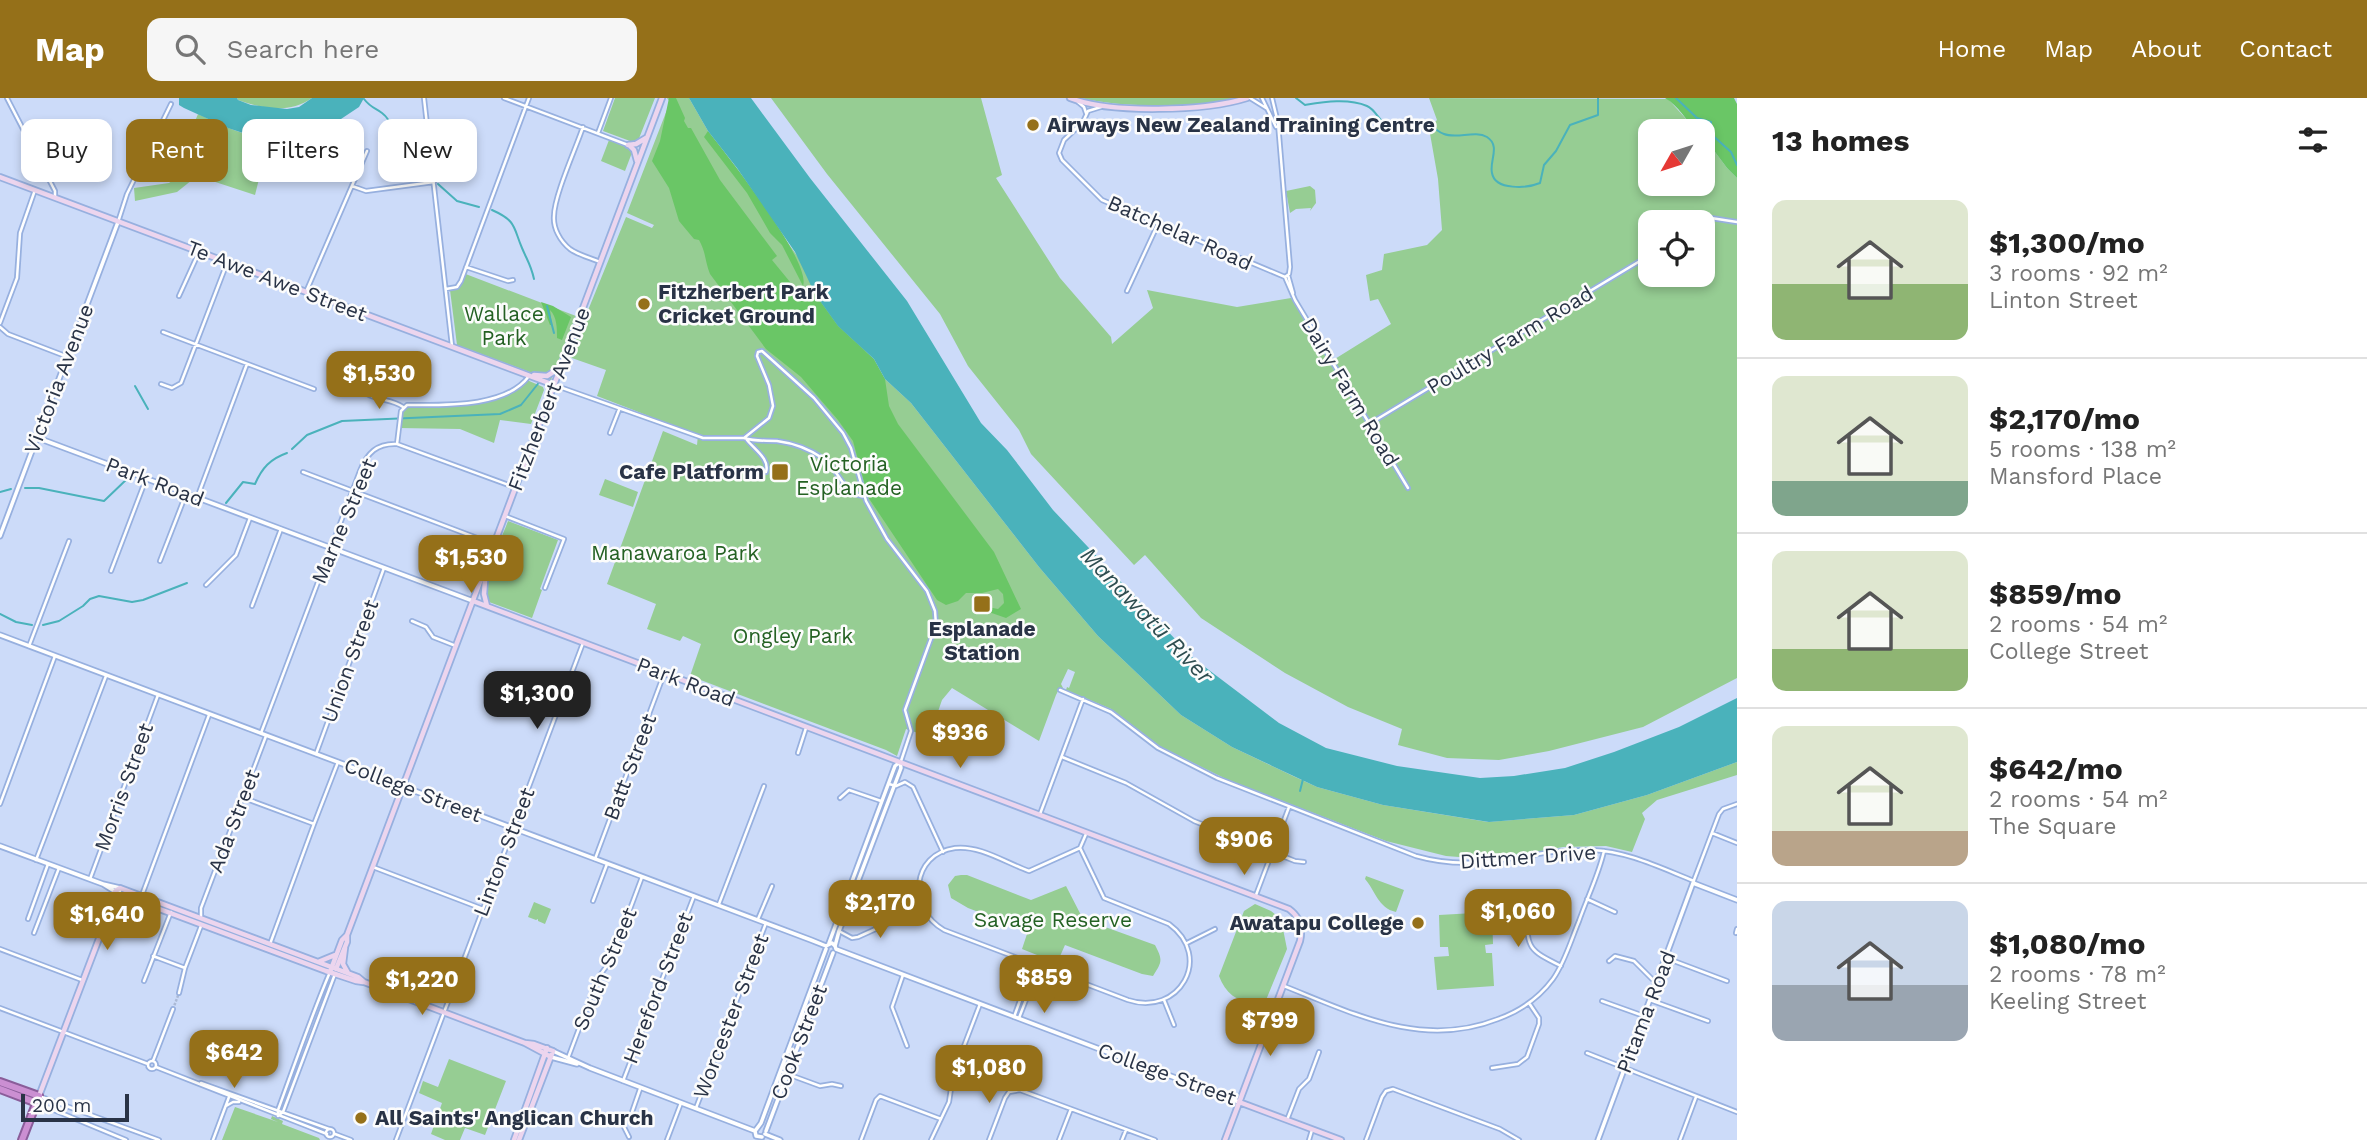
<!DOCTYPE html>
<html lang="en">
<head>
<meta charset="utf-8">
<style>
	:root { --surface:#fff; --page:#f6f6f6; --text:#222; --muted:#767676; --line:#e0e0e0; --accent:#957019 }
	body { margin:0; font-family:"Work Sans",sans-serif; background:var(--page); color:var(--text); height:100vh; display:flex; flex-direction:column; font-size:26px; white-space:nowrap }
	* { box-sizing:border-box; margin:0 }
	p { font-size:23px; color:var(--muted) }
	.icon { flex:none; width:38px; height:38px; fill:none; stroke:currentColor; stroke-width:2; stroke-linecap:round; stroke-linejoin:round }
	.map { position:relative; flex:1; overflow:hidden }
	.drawer { display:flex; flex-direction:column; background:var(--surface); width:630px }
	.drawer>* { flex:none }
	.hud { position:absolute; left:21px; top:21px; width:665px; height:63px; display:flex; gap:14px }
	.needle { width:46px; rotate:231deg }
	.tools { position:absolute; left:1638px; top:21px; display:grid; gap:14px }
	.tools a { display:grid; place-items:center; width:77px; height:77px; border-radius:14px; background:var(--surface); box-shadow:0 4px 10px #0003; font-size:35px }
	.scale { position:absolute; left:21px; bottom:18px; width:108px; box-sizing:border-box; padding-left:7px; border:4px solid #293346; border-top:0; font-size:19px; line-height:24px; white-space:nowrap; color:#293346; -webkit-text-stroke:5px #fcfcfc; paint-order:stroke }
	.price { position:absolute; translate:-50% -60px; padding:0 16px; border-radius:14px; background:var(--accent); color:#fff; font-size:23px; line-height:46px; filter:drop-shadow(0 2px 4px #0008) }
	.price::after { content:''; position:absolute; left:50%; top:42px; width:21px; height:16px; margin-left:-10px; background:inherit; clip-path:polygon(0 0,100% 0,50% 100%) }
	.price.selected { background:#222; color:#fff }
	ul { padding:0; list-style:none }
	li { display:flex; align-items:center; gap:21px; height:175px; padding:0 35px }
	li+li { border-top:2px solid var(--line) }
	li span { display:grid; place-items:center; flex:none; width:196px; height:140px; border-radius:14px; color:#555 }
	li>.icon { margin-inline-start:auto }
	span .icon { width:84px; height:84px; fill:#fffc; stroke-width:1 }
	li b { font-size:30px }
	h2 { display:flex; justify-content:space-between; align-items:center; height:84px; padding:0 35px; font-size:30px }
	.pill { padding:0 24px; border-radius:14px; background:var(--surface); box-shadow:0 4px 10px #0003; font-size:24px; line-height:63px }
	.pill.selected { background:var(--accent); color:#fff }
	header { display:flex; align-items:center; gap:42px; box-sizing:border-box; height:98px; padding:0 35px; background:var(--accent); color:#fff }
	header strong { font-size:33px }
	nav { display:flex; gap:38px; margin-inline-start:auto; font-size:24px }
	.search { width:490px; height:63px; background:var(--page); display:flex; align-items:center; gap:18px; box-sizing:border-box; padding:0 24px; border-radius:14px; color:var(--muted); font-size:26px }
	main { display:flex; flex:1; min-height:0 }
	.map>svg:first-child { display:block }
	.green { fill:#96cd93; fill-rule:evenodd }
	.forest { fill:#6ac666 }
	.water { fill:#4ab2bb }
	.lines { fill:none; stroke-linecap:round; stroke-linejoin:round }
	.stream { stroke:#4ab2bb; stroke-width:2 }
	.minor-tunnel { stroke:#abb9d5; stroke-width:2.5; stroke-dasharray:2.5 1.5; stroke-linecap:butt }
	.minor-casing { stroke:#97b0df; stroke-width:6 }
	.tertiary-casing { stroke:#97b0df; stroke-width:7 }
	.secondary-casing { stroke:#97b0df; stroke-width:8 }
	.trunk-casing { stroke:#8a5d9a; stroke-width:10 }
	.minor { stroke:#fff; stroke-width:2.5 }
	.tertiary { stroke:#fff; stroke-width:3.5 }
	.secondary { stroke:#ecd5ee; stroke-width:4.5 }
	.trunk { stroke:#cb8fd2; stroke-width:6 }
	.poi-dot { fill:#957019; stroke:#fcfcfc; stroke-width:2.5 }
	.labels { text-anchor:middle; stroke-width:5; stroke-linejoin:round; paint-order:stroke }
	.poi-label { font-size:21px; font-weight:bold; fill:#293346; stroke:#fcfcfc; text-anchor:start }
	.street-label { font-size:21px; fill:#293346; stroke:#fcfcfc }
	.park-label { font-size:21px; fill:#246123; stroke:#fcfcfc }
	.water-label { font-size:23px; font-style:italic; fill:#2e4d50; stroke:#fcfcfc }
</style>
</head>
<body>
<header>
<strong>Map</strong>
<div class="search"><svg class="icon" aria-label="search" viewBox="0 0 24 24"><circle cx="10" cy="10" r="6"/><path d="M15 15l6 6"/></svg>Search here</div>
<nav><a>Home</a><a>Map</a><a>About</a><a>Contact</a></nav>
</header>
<main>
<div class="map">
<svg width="1737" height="1042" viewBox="0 0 1737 1042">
	<rect width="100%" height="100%" fill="#ccdbf9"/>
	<path class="green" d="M237,0H312C290,16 262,11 238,2Z
		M615,0H655L638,43H630L603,33Z
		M667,0H689L708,33L885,281L911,305L1039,469L1098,538L1181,617L1232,649L1293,678L1317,689L1383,707L1488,724L1574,717L1647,697L1737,664V677L1657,702L1642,715L1645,721L1632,754L1606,748L1563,749L1526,756L1472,760L1446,758L1386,743L1228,682L1159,648L1111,611L1066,592L1067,589L1069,590L1075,574L1068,571L1061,586L1063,590L1059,591L1056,597L1039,643L952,590L942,602L933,628L924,630L921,636L906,631L897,658L886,652L690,578L701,546L683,538L680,543L647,531L656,506L607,486L663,333L697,347L698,337L597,298L606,272L569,259L626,119L652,130L654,127L627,115L670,4Z
		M771,0H981L1002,77L996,80L1060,180L1111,239L1112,246L1153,210L1147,192L1237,209L1291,200L1330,264L1391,226L1378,201L1370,203L1366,177L1382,172L1384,156L1427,147L1442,132L1438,81L1429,30L1437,22L1429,0L1668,1L1697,33H1650V86H1703V38L1727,70L1737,80V580L1643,629L1549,653L1499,662L1447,660L1398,647L1402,631L1348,609L1285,575L1201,520L1145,457L1134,467L1031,356L1019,332L968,268L940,216L827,76ZM1650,124H1703V177H1650Z
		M1081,0H1239C1200,10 1121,10 1081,0Z
		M198,16C221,27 242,38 267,39L269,41L255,97L197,78L177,94L135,103L134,90L169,85L180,77L187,53L186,45Z
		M609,42L633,52L625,73L601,63Z
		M1310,88L1315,92L1316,105L1310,113L1311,110L1296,111L1290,115L1286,93Z
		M463,175L576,218L551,282L457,247L450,192L458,188Z
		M527,282L543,289L544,292L531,326L500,322L494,345L460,331L399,330L401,313L407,307C438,307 480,309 509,295C515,292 521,286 527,282Z
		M605,381L638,394L633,409L599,397Z
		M508,423L558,442L540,491L542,492L532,520L489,504C480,479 500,445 508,423Z
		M961,777H967L1031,802L1066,788L1083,821L1155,847C1163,862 1162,864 1153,878L1142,876L1065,847L1057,865L1022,851L1028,833L968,810L951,800L948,787L955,778Z
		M1366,778L1404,792L1396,814C1378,810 1375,792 1365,781Z
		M534,804L551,811L545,826L538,823V821L536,822L528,819Z
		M1255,806L1271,813L1281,821L1287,851L1266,902C1244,908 1227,900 1219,878L1244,813Z
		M1492,814L1493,846L1485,847L1486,855H1492L1494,888L1437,892L1434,859L1449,858L1448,849H1440L1439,817Z
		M449,961L506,983L485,1037L465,1030L460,1042H445L431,1036L442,1005L419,995L423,983L438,989Z
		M235,1009L278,1024L271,1021L272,1018L283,1023L282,1026L319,1040L320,1042H222Z"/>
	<path class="forest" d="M669,0H676L685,20L684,23L688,30H691L720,82L777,158L772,162L804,201L815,196L838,228L874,261L885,281L889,308L898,326L994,454L1021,511L1006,520L986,513L988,509L998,511L1004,505L1003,496L998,491L982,495H966L958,503L946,507L937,502L868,399L853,343L838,322L801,279L766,251L710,176C705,164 706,154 699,142L694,141L679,123L669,90L652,63L660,43Z
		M1665,0H1734L1737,6V80L1727,70L1703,38V33H1697C1686,23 1679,8 1665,0Z
		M708,33C727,57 812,164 803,188L782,147L770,135L747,95L704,39Z
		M541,204L553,208L571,219L562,242L557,240C557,230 557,219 550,212L552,227H550Z"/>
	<path class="water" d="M179,0H237L238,2L251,7L287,11L299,9L312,0H364L359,9L326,31L292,44L252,38L228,30L184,10L179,7Z
		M689,0H751L810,80L907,203L981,325L1007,352L1053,412L1193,560L1279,625L1326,650L1397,668L1480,680L1514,678L1565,670L1614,654L1679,629L1737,600V664L1647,697L1574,717L1489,724L1383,707L1317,689L1232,649L1181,617L1098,538L1039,469L911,305L885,281L874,261L838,228L815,196L795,154L737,70L708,33Z"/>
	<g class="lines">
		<path class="stream" d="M1296,0L1305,7C1324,4 1348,0 1367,8C1378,13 1379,27 1393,28C1403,28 1416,24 1427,23C1432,28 1437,34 1444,36C1457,41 1475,32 1487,39C1501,48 1489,63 1492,75C1495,93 1528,90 1540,85L1544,67L1556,53L1570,27L1598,17V0
			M1676,0L1697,20L1711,24V36L1731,54L1737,67
			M364,1C370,9 375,10 382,15C393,23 396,41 398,53
			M438,86L457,103L479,109
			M492,112C517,123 513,129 522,150C527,162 531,167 534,181
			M547,208L554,235
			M135,288L148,311
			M292,351L307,337L342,323L500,316L521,307L541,282
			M25,390H39L104,403L128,380
			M0,394L11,391
			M226,405L243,384L255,386C262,370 270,361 287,355
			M0,516L16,524L32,527
			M43,527L59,523L83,508L90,501L99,498L132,504L143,502L187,485
			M1300,693L1303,681"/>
		<path class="minor-tunnel" d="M173,911L179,895"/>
		<g class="minor-casing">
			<path id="minor" d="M7,0L55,93V99
				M424,0L452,248
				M504,0L628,47
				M1250,0L1266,10
				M1262,0L1276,29
				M1272,0L1278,25L1290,169L1289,176L1285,179
				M1078,4L1084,9L1086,15
				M1101,9L1088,13L1083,24L1064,42L1059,55L1062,62L1102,102L1285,179
				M583,29C576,50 554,98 554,118C553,130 560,143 570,151C578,157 591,160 600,164
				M598,35L611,0
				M429,49C440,48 455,48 462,41
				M352,88L366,93L434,84
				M118,124L127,96L171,6
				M1703,125L1711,120L1737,124
				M466,169L508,183L513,182
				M1288,177L1293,195
				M1285,179L1295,202L1408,390
				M446,191L457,189L461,183L529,0
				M1127,193L1158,126
				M306,194L367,53
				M179,198L199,154
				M0,225L17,180L20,135L35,92
				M0,229L8,236L68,259
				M163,234L314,291
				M161,286L172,290L181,285L227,165
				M554,287L703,340H744L769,320L773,308L769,287L757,258L758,254L762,253L814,300L843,335L851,350L866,403L887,441L927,493L935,513L936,527L905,612L911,633L901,663
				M367,296C379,303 392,301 403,309
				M1369,326L1650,157
				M610,335L619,312
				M744,340C756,344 766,342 777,343C793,345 811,352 824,361C839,372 843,396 863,398
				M747,342C755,352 770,361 766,374
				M397,346L401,313L407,307C443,307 506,310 529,278
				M303,374L493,446
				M197,400L247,266
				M505,418L564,441L545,490
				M160,463L186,396
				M111,473L146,381
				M206,487L236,457L250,420
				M252,508L281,431
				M412,523L426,529L433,539L456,548
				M29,548L69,443
				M519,585L562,601
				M1060,592L1111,614L1158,650L1217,680L1416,758C1483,777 1528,750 1592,752C1627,753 1661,770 1694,783
				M261,635L360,373C367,355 377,345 397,346L514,389
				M798,655L806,630
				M316,656L384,470
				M1062,659L1126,685L1194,723L1295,763L1304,764
				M889,686L896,688L905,684L913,689L943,754
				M244,700L314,726
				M840,700L849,692L881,703
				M0,706L55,558
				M1040,716L1083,601
				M1712,735L1737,745
				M1080,750L1029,773C1006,765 980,747 955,750C911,756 907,811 944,832L1128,902C1179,919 1214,859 1169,826L1104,800L1080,750L1086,736
				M595,761L664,576
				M36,762L106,578
				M373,769L483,811
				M90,781L158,597
				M1694,782L1719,716L1723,711L1737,706
				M142,797L209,617
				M1256,797L1289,709
				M1587,801L1615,814
				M593,803L607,766
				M719,806L764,688
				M1528,810L1526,813C1528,851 1527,851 1561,868
				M201,818V810L266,638
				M28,821L48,766
				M758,821L772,788
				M839,833L852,840L858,839L922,810
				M34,835L59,770
				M1736,835L1737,831
				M1187,845L1215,831
				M270,846L314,726L338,664
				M0,851L82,882
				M153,858L185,870
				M1666,860L1727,883
				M1609,863L1615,858L1634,863L1652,881L1657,883
				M903,877L892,909L907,948
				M144,883L171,814
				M1284,888C1355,916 1422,951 1498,921C1520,913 1539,900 1553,881C1565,864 1571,842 1579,823C1587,800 1599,776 1604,753
				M179,895L185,870L201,828
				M1164,902L1174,927
				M1650,902L1708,923
				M1602,903L1644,918
				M0,910L148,966
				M1014,919L1033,866
				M1019,920L1039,868
				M1587,955L1737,1014
				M568,960L598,880L611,862L642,779
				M153,963L173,911
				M148 967a4 4 0 1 1 8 0a4 4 0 1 1-8 0Z
				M156,969L327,1036
				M1492,970L1518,966L1527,959L1539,926V920L1529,905
				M782,974L820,988L832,986L841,988
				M623,983L694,798
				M201,985L329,1031
				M39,998L159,1042
				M37,1005L126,1042
				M226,1008L233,1004H239
				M696,1010L766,825
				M278,1018L283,1014L335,876
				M278,1018V1012C295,966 311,919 330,874
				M1287,1022L1299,991L1309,981L1319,954
				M326 1035a4 4 0 1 1 8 0a4 4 0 1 1-8 0Z
				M335,1036L351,1042
				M629,1039L622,1025L631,1017L640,991
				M213,1042L229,999
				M396,1042L583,545
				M667,1042L681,1005
				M861,1042L876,1002L880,998L941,1021
				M931,1042L949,1004L953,977L980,906
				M989,1042L1005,1000L1009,994L1020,992L1155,1042
				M1059,1042L1071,1011
				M1122,1042L1126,1032
				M1309,1042L1312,1032
				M1366,1042L1382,999L1386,993L1393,991L1500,1031L1519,1042
				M1680,1042L1696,999"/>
		</g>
		<g class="tertiary-casing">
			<path id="tertiary" d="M38,340L473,503
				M0,438L118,124
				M0,537L811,842L826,848L832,845L835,848L836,851L1239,1004
				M0,748L103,786L119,796L120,790L103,786
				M829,845L895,668L900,664
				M835,848L839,833L901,670L900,664
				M553,953L590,970L755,1033
				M551,959L577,966
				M755,1033L761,1025L826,851
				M755,1033L756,1038L762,1039
				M766,1033L833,855
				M765,1036L780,1042
				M1598,1042L1693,785L1737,802"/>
		</g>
		<g class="secondary-casing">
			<path id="secondary" d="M1070,0C1111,16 1206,13 1247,0
				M628,47L636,46L646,40
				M629,47L634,52L637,63
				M0,79L554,287
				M534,277L547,278L558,271
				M486,469L484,496L487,508
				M473,503L1289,811C1300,819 1303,830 1300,843L1225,1042
				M109,815L119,796L326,873L356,883L363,884
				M345,850L343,866L348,875
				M318,864L335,857
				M336,871L347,844V837
				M330,874L342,842L347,837L662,0
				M39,998L108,817C109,807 111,794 120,790L358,879L364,884L525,945L551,959
				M1239,1004L1341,1042
				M514,1042L547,950
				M519,1042L553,953L534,946L525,945"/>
		</g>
		<g class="trunk-casing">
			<path id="trunk" d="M0,984L39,998L22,1042
				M0,991L37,1005"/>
		</g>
		<use href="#minor" class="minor"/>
		<use href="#tertiary" class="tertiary"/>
		<use href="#secondary" class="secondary"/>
		<use href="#trunk" class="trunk"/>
	</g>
	<g class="poi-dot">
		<circle cx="1033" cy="27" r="7"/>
		<circle cx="644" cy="206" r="7"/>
		<rect x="771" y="365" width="18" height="18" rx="3.5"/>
		<rect x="973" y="497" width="18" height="18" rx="3.5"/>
		<circle cx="1418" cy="825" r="7"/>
		<circle cx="361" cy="1020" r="7"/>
	</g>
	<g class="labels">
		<g class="poi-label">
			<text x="1047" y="34">Airways New Zealand Training Centre</text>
			<text x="658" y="201">Fitzherbert Park<tspan x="658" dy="24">Cricket Ground</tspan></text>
			<text x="764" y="381" text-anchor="end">Cafe Platform</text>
			<text x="982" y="538" text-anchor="middle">Esplanade<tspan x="982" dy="24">Station</tspan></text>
			<text x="1404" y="832" text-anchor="end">Awatapu College</text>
			<text x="375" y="1027">All Saints' Anglican Church</text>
		</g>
		<g class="street-label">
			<text transform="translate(1180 135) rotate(24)" y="7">Batchelar Road</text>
			<text transform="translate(277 183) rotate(21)" y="7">Te Awe Awe Street</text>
			<text transform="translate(1510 242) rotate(-31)" y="7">Poultry Farm Road</text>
			<text transform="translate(59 281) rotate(-69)" y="7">Victoria Avenue</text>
			<text transform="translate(1350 294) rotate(59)" y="7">Dairy Farm Road</text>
			<text transform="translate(549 301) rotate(-69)" y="7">Fitzherbert Avenue</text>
			<text transform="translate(155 384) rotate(21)" y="7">Park Road</text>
			<text transform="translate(344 423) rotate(-67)" y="7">Marne Street</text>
			<text transform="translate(350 563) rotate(-70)" y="7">Union Street</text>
			<text transform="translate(686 584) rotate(21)" y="7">Park Road</text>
			<text transform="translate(630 669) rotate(-69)" y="7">Batt Street</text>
			<text transform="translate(124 689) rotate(-70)" y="7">Morris Street</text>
			<text transform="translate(413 692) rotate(21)" y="7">College Street</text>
			<text transform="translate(234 723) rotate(-69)" y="7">Ada Street</text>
			<text transform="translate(504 754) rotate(-69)" y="7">Linton Street</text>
			<text transform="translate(1528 759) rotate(-4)" y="7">Dittmer Drive</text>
			<text transform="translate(605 871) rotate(-67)" y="7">South Street</text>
			<text transform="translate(658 890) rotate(-69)" y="7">Hereford Street</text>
			<text transform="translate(1646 914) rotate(-69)" y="7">Pitama Road</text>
			<text transform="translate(731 918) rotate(-69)" y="7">Worcester Street</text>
			<text transform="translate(799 944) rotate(-69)" y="7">Cook Street</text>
			<text transform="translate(1167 976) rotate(20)" y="7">College Street</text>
		</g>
		<g class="park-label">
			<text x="504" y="223">Wallace<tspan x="504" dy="24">Park</tspan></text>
			<text x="849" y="373">Victoria<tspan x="849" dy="24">Esplanade</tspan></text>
			<text x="675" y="462">Manawaroa Park</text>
			<text x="793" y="545">Ongley Park</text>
			<text x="1053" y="829">Savage Reserve</text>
		</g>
		<g class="water-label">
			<text transform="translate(1147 517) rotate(46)" y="8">Manawatū River</text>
		</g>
	</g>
</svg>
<div class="tools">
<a><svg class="needle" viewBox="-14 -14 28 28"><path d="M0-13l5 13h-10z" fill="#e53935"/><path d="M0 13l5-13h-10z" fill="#767676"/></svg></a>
<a><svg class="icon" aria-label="locate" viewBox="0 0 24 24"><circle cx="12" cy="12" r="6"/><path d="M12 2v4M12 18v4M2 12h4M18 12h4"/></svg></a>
</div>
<div class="scale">200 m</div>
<b class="price" style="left:379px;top:313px">$1,530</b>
<b class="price" style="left:471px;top:497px">$1,530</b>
<b class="price selected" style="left:537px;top:633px">$1,300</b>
<b class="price" style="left:960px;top:672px">$936</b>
<b class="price" style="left:1244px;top:779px">$906</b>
<b class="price" style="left:880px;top:842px">$2,170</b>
<b class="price" style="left:1518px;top:851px">$1,060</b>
<b class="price" style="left:107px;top:854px">$1,640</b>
<b class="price" style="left:1044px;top:917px">$859</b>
<b class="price" style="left:422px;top:919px">$1,220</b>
<b class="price" style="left:1270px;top:960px">$799</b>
<b class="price" style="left:234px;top:992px">$642</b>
<b class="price" style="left:989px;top:1007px">$1,080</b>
<div class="hud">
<a class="pill">Buy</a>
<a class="pill selected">Rent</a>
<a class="pill">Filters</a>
<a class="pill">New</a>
</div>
</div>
<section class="drawer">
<h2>13 homes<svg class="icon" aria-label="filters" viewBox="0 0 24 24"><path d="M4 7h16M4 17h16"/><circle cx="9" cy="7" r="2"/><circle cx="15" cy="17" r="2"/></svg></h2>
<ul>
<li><span style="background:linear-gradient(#dfe7d0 60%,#8fb573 0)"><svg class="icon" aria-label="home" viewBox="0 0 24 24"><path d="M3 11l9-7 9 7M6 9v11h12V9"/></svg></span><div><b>$1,300/mo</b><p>3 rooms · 92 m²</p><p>Linton Street</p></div></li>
<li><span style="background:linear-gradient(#dfe7d0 75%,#7fa58c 0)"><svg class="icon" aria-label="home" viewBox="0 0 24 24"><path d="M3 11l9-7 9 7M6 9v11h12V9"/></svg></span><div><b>$2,170/mo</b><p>5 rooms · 138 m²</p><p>Mansford Place</p></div></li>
<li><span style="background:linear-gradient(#dfe7d0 70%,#8fb573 0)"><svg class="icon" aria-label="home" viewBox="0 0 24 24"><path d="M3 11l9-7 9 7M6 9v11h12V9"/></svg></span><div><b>$859/mo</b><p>2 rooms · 54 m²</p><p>College Street</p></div></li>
<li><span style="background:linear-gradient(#dfe7d0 75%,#b9a48a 0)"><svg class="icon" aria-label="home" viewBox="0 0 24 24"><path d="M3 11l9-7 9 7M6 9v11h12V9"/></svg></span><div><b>$642/mo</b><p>2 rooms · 54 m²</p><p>The Square</p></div></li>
<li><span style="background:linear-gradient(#c9d6e8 60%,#9aa5b1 0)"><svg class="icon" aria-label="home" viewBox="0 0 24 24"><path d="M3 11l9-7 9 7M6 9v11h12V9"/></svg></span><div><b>$1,080/mo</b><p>2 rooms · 78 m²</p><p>Keeling Street</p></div></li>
</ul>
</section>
</main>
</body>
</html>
